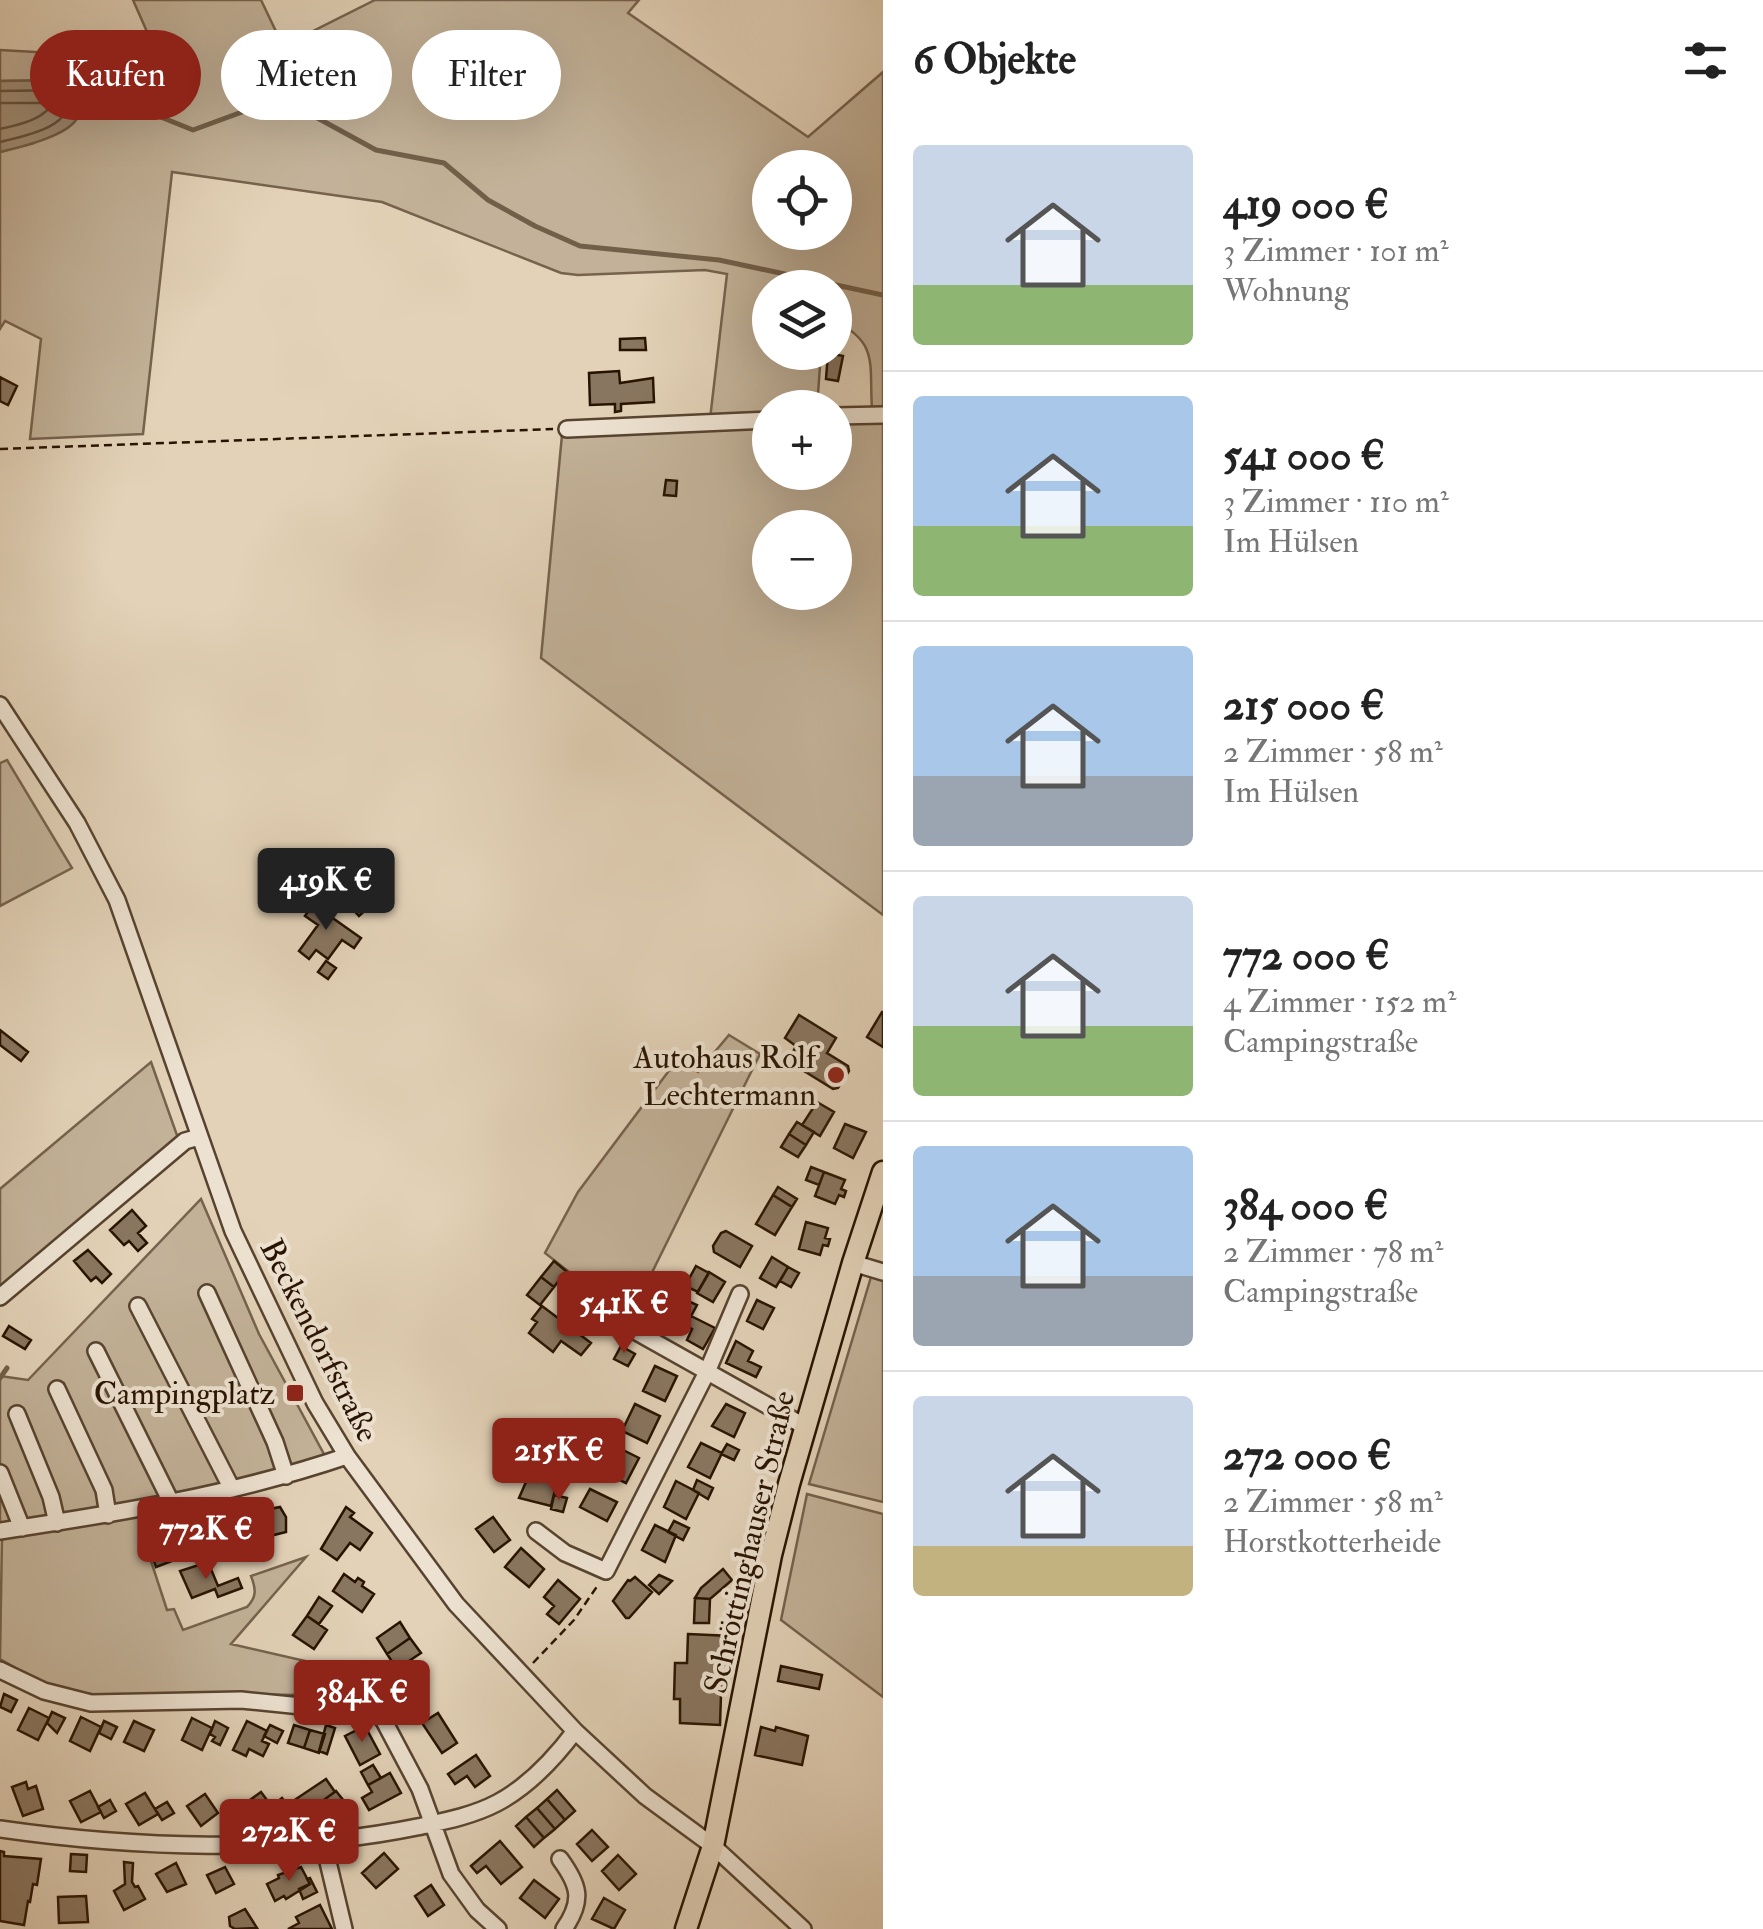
<!DOCTYPE html>
<html lang="de">
<head>
<meta charset="utf-8">
<style>
	:root { --surface:#fff; --page:#f2f2f2; --text:#222; --muted:#767676; --line:#e0e0e0; --accent:#8f2418 }
	body { margin:0; font-family:"IM FELL Double Pica",serif; background:var(--page); color:var(--text); height:100vh; display:flex; flex-direction:column; font-size:38px; white-space:nowrap }
	* { box-sizing:border-box; margin:0 }
	p { font-size:32px; color:var(--muted) }
	.icon { flex:none; width:55px; height:55px; fill:none; stroke:currentColor; stroke-width:2; stroke-linecap:round; stroke-linejoin:round }
	.map { position:relative; flex:1; overflow:hidden }
	.drawer { display:flex; flex-direction:column; background:var(--surface); width:880px }
	.drawer>* { flex:none }
	.hud { position:absolute; left:30px; top:30px; width:702px; height:90px; display:flex; gap:20px }
	.fabs { position:absolute; left:752px; top:150px; display:grid; gap:20px }
	.fabs a { display:grid; place-items:center; width:100px; height:100px; border-radius:50%; background:var(--surface); box-shadow:0 10px 40px #0002; font-size:50px }
	.price { position:absolute; translate:-50% -85px; padding:0 22px; border-radius:10px; background:var(--accent); color:#fff; font-size:32px; line-height:65px; filter:drop-shadow(0 2px 5px #0008) }
	.price::after { content:''; position:absolute; left:50%; top:60px; width:30px; height:22px; margin-left:-15px; background:inherit; clip-path:polygon(0 0,100% 0,50% 100%) }
	.price.active { background:#222; color:#fff }
	ul { padding:0; list-style:none }
	li { display:flex; align-items:center; gap:30px; height:250px; padding:0 30px }
	li+li { border-top:2px solid var(--line) }
	li span { display:grid; place-items:center; flex:none; width:280px; height:200px; border-radius:10px; color:#555 }
	li>.icon { margin-inline-start:auto }
	span .icon { width:120px; height:120px; fill:#fffc; stroke-width:1 }
	li b { font-size:42px }
	h2 { display:flex; justify-content:space-between; align-items:center; height:120px; padding:0 30px; font-size:42px }
	.tag { padding:0 35px; border-radius:45px; background:var(--surface); box-shadow:0 10px 40px #0002; font-size:35px; line-height:90px }
	.tag.active { background:var(--accent); color:#fff }
	main { display:flex; flex:1; min-height:0 }
	.map>svg:first-child { display:block }
	.green { fill:#c3b299; stroke:#76624d; stroke-width:2.5; fill-rule:evenodd }
	.water { fill:#a3917a; stroke:#725f4a; stroke-width:2.5 }
	.lines { fill:none; stroke-linecap:round; stroke-linejoin:round }
	.shore { stroke:#66523e; stroke-width:2.5 }
	.stream { stroke:#725f4a; stroke-width:5 }
	.building { fill:#897660; stroke:#281301; stroke-width:2.5 }
	.minor-casing { stroke:#57432f; stroke-width:20 }
	.major-casing { stroke:#281301; stroke-width:25 }
	.path { stroke:#281301; stroke-width:2.5; stroke-dasharray:8 5; stroke-linecap:butt }
	.minor { stroke:#ede2d1; stroke-width:15 }
	.major { stroke:#e3d2b8; stroke-width:20 }
	.poi-dot { fill:#8f2418; stroke:#ede2d1; stroke-width:4 }
	.labels { text-anchor:middle; stroke-width:8; stroke-linejoin:round; paint-order:stroke }
	.poi-label { font-size:32px; fill:#281301; stroke:#ede2d1; text-anchor:end }
	.street-label { font-size:32px; fill:#281301; stroke:#ede2d1 }
</style>
</head>
<body>
<main>
<div class="map">
<svg width="883" height="1929" viewBox="0 0 883 1929">
	<rect width="100%" height="100%" fill="#e3d2b8"/>
	<filter id="stains"><feTurbulence type="fractalNoise" baseFrequency=".002" numOctaves="4"/><feColorMatrix values="0 0 0 0 .2 0 0 0 0 .09 0 0 0 0 .02 0 0 0 .5 -.17"/></filter>
	<radialGradient id="worn" r=".72"><stop offset=".6" stop-color="#630" stop-opacity="0"/><stop offset="1" stop-color="#630" stop-opacity=".3"/></radialGradient>
	<path class="green" d="M133,0H261L283,46L375,0H639L628,13L808,137L883,72V409H872C869,364 879,343 835,321V288H770V352L821,353L817,407L770,408V413L710,419L727,274L705,270L578,275L561,273L382,202L172,172L143,434L30,439L41,339L5,321L0,329V152L34,143L82,108L81,88L72,80L0,81V50L159,59ZM770,168H835V232H770Z
		M835,421H883V915L541,658L562,435L770,426V472H835ZM770,528H835V592H770Z
		M7,760L72,868L0,906V763Z
		M729,1035L760,1054L629,1319L545,1253L578,1192L677,1060L698,1072Z
		M151,1062L178,1138L0,1290V1189Z
		M201,1199L259,1334L325,1456L152,1506L0,1527V1376L28,1380Z
		M871,1277L883,1281V1502L809,1484Z
		M807,1494L883,1514V1697L781,1620Z
		M153,1513L166,1549L149,1555L167,1610L174,1609L183,1630L247,1607C257,1597 256,1589 251,1576L306,1557L231,1644L331,1667L364,1683L305,1695L182,1694L125,1698L74,1692L40,1682L0,1659L2,1536Z"/>
	<path class="water" d="M72,80L81,88C81,100 83,110 76,120C64,137 20,147 0,152V81Z"/>
	<g class="lines">
		<path class="shore" d="M0,91L67,90L70,93C73,128 28,135 0,142
			M0,103H45L50,107C39,121 17,125 0,129"/>
		<path class="stream" d="M76,106L116,99L193,130L272,101L290,103L376,150L444,163L488,200L535,226L580,246L719,260L883,295
			M0,1378L7,1368"/>
	</g>
	<path class="building" d="M645,338L646,350H620V339Z
		M828,353L843,356L838,381L826,379Z
		M619,371L620,383L653,378L654,402L621,404V411L615,412V404L590,405L589,373Z
		M0,377L17,386L8,405L0,401Z
		M666,480L677,481L676,496L664,495Z
		M343,877L370,906L359,916L332,887Z
		M314,879L322,886L306,905L297,898Z
		M316,900L330,911L327,914L361,938L354,948L342,940L328,959L316,950L309,959L299,951L318,925L305,916Z
		M326,961L336,968L328,979L318,972Z
		M882,1012H883V1047L867,1037Z
		M799,1015L836,1038L827,1053L848,1066L849,1071L838,1088L833,1089L788,1061L796,1046L785,1038Z
		M0,1030L28,1052L21,1061L0,1045Z
		M817,1102L834,1112L820,1136L802,1125Z
		M797,1122L814,1132L806,1145L789,1134Z
		M845,1124L866,1132L853,1158L834,1148Z
		M789,1134L806,1145L798,1157L781,1147Z
		M811,1167L824,1172L819,1185L806,1180Z
		M824,1172L845,1180L841,1189L846,1191L844,1197L839,1195L835,1204L815,1196Z
		M778,1187L797,1199L792,1207L773,1195Z
		M773,1195L792,1207L775,1235L756,1224Z
		M132,1210L146,1226L138,1233L147,1243L138,1251L129,1241L124,1245L110,1230Z
		M806,1222L828,1228L825,1238L830,1239L828,1246L823,1245L820,1255L799,1249Z
		M726,1231L752,1246L740,1267L714,1252L713,1246L721,1233Z
		M88,1250L111,1274L102,1283L96,1277L91,1281L74,1261Z
		M772,1257L788,1267L776,1287L760,1278Z
		M554,1261L566,1271L554,1287L541,1277Z
		M696,1266L709,1273L698,1292L685,1286Z
		M788,1267L799,1273L791,1287L780,1281Z
		M709,1272L725,1282L713,1302L697,1293Z
		M541,1277L554,1287L540,1305L527,1295Z
		M686,1300L697,1305L690,1318L679,1312Z
		M757,1300L774,1308L763,1329L747,1321Z
		M542,1306L591,1343L581,1355L561,1341L553,1352L529,1333L537,1322L532,1319Z
		M691,1316L715,1328L703,1349L687,1340L692,1329L685,1325Z
		M9,1326L31,1340L25,1349L3,1336Z
		M736,1341L753,1351L748,1361L761,1367L756,1377L726,1363Z
		M621,1346L635,1354L628,1366L614,1359Z
		M655,1366L677,1376L665,1401L643,1391Z
		M635,1404L660,1416L647,1443L622,1431Z
		M726,1404L745,1413L734,1437L712,1426Z
		M585,1420L600,1427L593,1441L578,1434Z
		M701,1443L722,1453L710,1478L688,1467Z
		M727,1444L739,1450L734,1460L721,1454Z
		M613,1445L639,1458L626,1483L600,1471Z
		M529,1475L557,1482L551,1506L519,1498Z
		M697,1480L713,1488L708,1499L693,1490Z
		M676,1481L699,1493L686,1519L664,1507Z
		M590,1489L617,1502L607,1521L580,1507Z
		M554,1495L567,1498L563,1512L551,1509Z
		M280,1507L286,1517V1532L266,1537L261,1524L265,1523L264,1517L270,1509Z
		M346,1507L354,1513L350,1517L372,1533L360,1550L350,1543L337,1560L321,1549Z
		M493,1517L510,1540L494,1552L476,1529Z
		M674,1521L689,1528L683,1540L668,1532Z
		M655,1525L676,1535L665,1562L642,1550Z
		M521,1548L544,1569L529,1587L505,1567Z
		M174,1551L177,1559L156,1567L153,1558Z
		M208,1562L218,1586L238,1578L242,1588L218,1597L215,1589L192,1598L180,1571Z
		M723,1569L732,1580L710,1599L695,1598L701,1588Z
		M344,1574L355,1582L358,1578L364,1582L362,1586L374,1594L362,1612L333,1591Z
		M659,1575L672,1581L659,1594L649,1585Z
		M635,1577L652,1592L629,1618H626L613,1601L628,1580L630,1581Z
		M558,1580L580,1599L559,1624L547,1614L554,1606L544,1597Z
		M319,1597L332,1606L319,1624L307,1616Z
		M695,1598L710,1599L709,1623H694Z
		M307,1616L327,1630L314,1649L293,1635Z
		M400,1622L410,1638L387,1654L377,1638Z
		M688,1634L731,1636L726,1665H722L720,1725L680,1723V1699H674L675,1663H687Z
		M410,1638L421,1653L397,1669L387,1654Z
		M781,1666L822,1675L819,1689L778,1681Z
		M4,1694L17,1700L11,1712L0,1707Z
		M29,1708L49,1718L38,1740L18,1730Z
		M52,1712L65,1718L57,1733L47,1723Z
		M438,1713L457,1743L442,1753L422,1723Z
		M81,1717L101,1727L90,1751L70,1741Z
		M192,1718L212,1728L202,1750L182,1740Z
		M104,1721L117,1727L111,1739L99,1733Z
		M134,1721L154,1730L144,1751L124,1742Z
		M215,1721L228,1728L220,1745L212,1741L215,1737L210,1734Z
		M247,1721L267,1731L262,1741L269,1744L263,1756L249,1749L246,1756L233,1750Z
		M270,1725L283,1731L277,1743L264,1736Z
		M294,1725L310,1730L304,1748L288,1743Z
		M326,1725L335,1728L327,1754L319,1751Z
		M365,1726L380,1754L360,1765L345,1736Z
		M761,1727L775,1731L776,1727L808,1736L802,1765L755,1755Z
		M310,1730L325,1734L319,1753L304,1748Z
		M476,1755L490,1776L475,1787L467,1776L455,1784L448,1774Z
		M373,1765L381,1778L368,1785L361,1772Z
		M390,1773L401,1793L369,1810L362,1798L372,1792L368,1785Z
		M326,1779L335,1792L325,1799L328,1804L309,1818L296,1799Z
		M26,1782L28,1789L36,1786L43,1809L23,1816L12,1787Z
		M557,1790L575,1811L565,1820L547,1799Z
		M90,1791L101,1812L81,1822L70,1801Z
		M336,1791L344,1801L332,1810L325,1799Z
		M261,1792L275,1811L257,1824L243,1805Z
		M145,1793L158,1814L139,1825L126,1804Z
		M205,1794L218,1813L201,1826L187,1806Z
		M282,1798L290,1808L279,1817L272,1806Z
		M547,1799L565,1820L555,1829L537,1808Z
		M110,1800L116,1811L104,1818L98,1807Z
		M167,1802L174,1813L162,1820L155,1809Z
		M537,1808L555,1829L544,1838L526,1817Z
		M526,1817L544,1838L534,1847L516,1826Z
		M592,1830L608,1847L592,1861L577,1844Z
		M500,1841L522,1867L501,1884L486,1866L477,1873L471,1866Z
		M0,1851L4,1852V1856L41,1859L37,1885L33,1884L30,1902L28,1901L24,1925L0,1921Z
		M384,1853L398,1869L376,1888L362,1873Z
		M71,1854L87,1855L86,1872L70,1871Z
		M618,1855L636,1874L619,1890L602,1871Z
		M124,1862L133,1863L132,1882L135,1887L138,1886L145,1899L124,1910L114,1891L125,1884Z
		M176,1863L186,1884L167,1892L156,1874Z
		M225,1867L234,1884L216,1893L207,1875Z
		M301,1867L310,1884L286,1899L284,1896L275,1901L267,1884L279,1878L278,1875Z
		M310,1878L317,1892L303,1899L299,1889L310,1884L307,1879Z
		M534,1880L559,1899L545,1918L520,1898Z
		M431,1885L444,1905L428,1916L415,1896Z
		M86,1896L88,1922L59,1923L58,1897Z
		M604,1898L625,1910L614,1929L592,1919Z
		M320,1905L332,1929H288L299,1923L296,1917Z
		M245,1909L257,1928L235,1929L230,1926L229,1917Z"/>
	<g class="lines">
		<g class="minor-casing">
			<path id="minor" d="M835,416L883,415
				M567,429L770,420
				M0,705L77,823L117,900L233,1231L315,1403L347,1456L456,1604L575,1731L645,1796L713,1846L803,1929
				M853,1263L883,1272
				M207,1293L275,1442L286,1476
				M0,1297L185,1141L199,1137
				M138,1306L232,1489
				M626,1326L804,1426
				M96,1351L172,1504
				M57,1389L104,1490L108,1515
				M17,1414L51,1497L57,1523
				M0,1473L22,1528
				M0,1531C119,1513 232,1495 347,1456
				M536,1531L565,1553L606,1571L707,1372L740,1294
				M0,1670L44,1691L91,1703L241,1700L301,1706L353,1698L369,1703L384,1721L420,1789L451,1874L477,1910L498,1929
				M0,1829C132,1848 286,1854 417,1827C445,1821 472,1816 497,1803C529,1786 554,1759 575,1731
				M323,1841L344,1929
				M560,1859C579,1885 584,1900 564,1929"/>
		</g>
		<g class="major-casing">
			<path id="major" d="M686,1929L713,1846L771,1555L789,1484L853,1263L883,1172"/>
		</g>
		<path class="path" d="M0,449L553,429
			M533,1663L574,1620L598,1585"/>
		<use href="#minor" class="minor"/>
		<use href="#major" class="major"/>
	</g>
	<g class="poi-dot">
		<circle cx="836" cy="1075" r="10"/>
		<rect x="285" y="1383" width="20" height="20" rx="5"/>
	</g>
	<g class="labels">
		<g class="poi-label">
			<text x="816" y="1068">Autohaus Rolf<tspan x="816" dy="37">Lechtermann</tspan></text>
			<text x="275" y="1404">Campingplatz</text>
		</g>
		<g class="street-label">
			<text transform="translate(320 1340) rotate(63)" y="11">Beckendorfstraße</text>
			<text transform="translate(749 1542) rotate(-77)" y="11">Schröttinghauser Straße</text>
		</g>
	</g>
	<rect width="100%" height="100%" filter="url(#stains)"/>
	<rect width="100%" height="100%" fill="url(#worn)"/>
</svg>
<div class="fabs">
<a><svg class="icon" aria-label="locate" viewBox="0 0 24 24"><circle cx="12" cy="12" r="6"/><path d="M12 2v4M12 18v4M2 12h4M18 12h4"/></svg></a>
<a><svg class="icon" aria-label="layers" viewBox="0 0 24 24"><path d="M12 4l9 5-9 5-9-5zM3 14l9 5 9-5"/></svg></a>
<a>+</a>
<a>−</a>
</div>
<b class="price active" style="left:326px;top:933px">419K €</b>
<b class="price" style="left:624px;top:1356px">541K €</b>
<b class="price" style="left:559px;top:1503px">215K €</b>
<b class="price" style="left:206px;top:1582px">772K €</b>
<b class="price" style="left:362px;top:1745px">384K €</b>
<b class="price" style="left:289px;top:1884px">272K €</b>
<div class="hud">
<a class="tag active">Kaufen</a>
<a class="tag">Mieten</a>
<a class="tag">Filter</a>
</div>
</div>
<section class="drawer">
<h2>6 Objekte<svg class="icon" aria-label="filters" viewBox="0 0 24 24"><path d="M4 7h16M4 17h16"/><circle cx="9" cy="7" r="2"/><circle cx="15" cy="17" r="2"/></svg></h2>
<ul>
<li><span style="background:linear-gradient(#c9d6e8 70%,#8fb573 0)"><svg class="icon" aria-label="home" viewBox="0 0 24 24"><path d="M3 11l9-7 9 7M6 9v11h12V9"/></svg></span><div><b>419 000 €</b><p>3 Zimmer · 101 m²</p><p>Wohnung</p></div></li>
<li><span style="background:linear-gradient(#a9c7e8 65%,#8fb573 0)"><svg class="icon" aria-label="home" viewBox="0 0 24 24"><path d="M3 11l9-7 9 7M6 9v11h12V9"/></svg></span><div><b>541 000 €</b><p>3 Zimmer · 110 m²</p><p>Im Hülsen</p></div></li>
<li><span style="background:linear-gradient(#a9c7e8 65%,#9aa5b1 0)"><svg class="icon" aria-label="home" viewBox="0 0 24 24"><path d="M3 11l9-7 9 7M6 9v11h12V9"/></svg></span><div><b>215 000 €</b><p>2 Zimmer · 58 m²</p><p>Im Hülsen</p></div></li>
<li><span style="background:linear-gradient(#c9d6e8 65%,#8fb573 0)"><svg class="icon" aria-label="home" viewBox="0 0 24 24"><path d="M3 11l9-7 9 7M6 9v11h12V9"/></svg></span><div><b>772 000 €</b><p>4 Zimmer · 152 m²</p><p>Campingstraße</p></div></li>
<li><span style="background:linear-gradient(#a9c7e8 65%,#9aa5b1 0)"><svg class="icon" aria-label="home" viewBox="0 0 24 24"><path d="M3 11l9-7 9 7M6 9v11h12V9"/></svg></span><div><b>384 000 €</b><p>2 Zimmer · 78 m²</p><p>Campingstraße</p></div></li>
<li><span style="background:linear-gradient(#c9d6e8 75%,#c2b280 0)"><svg class="icon" aria-label="home" viewBox="0 0 24 24"><path d="M3 11l9-7 9 7M6 9v11h12V9"/></svg></span><div><b>272 000 €</b><p>2 Zimmer · 58 m²</p><p>Horstkotterheide</p></div></li>
</ul>
</section>
</main>
</body>
</html>
